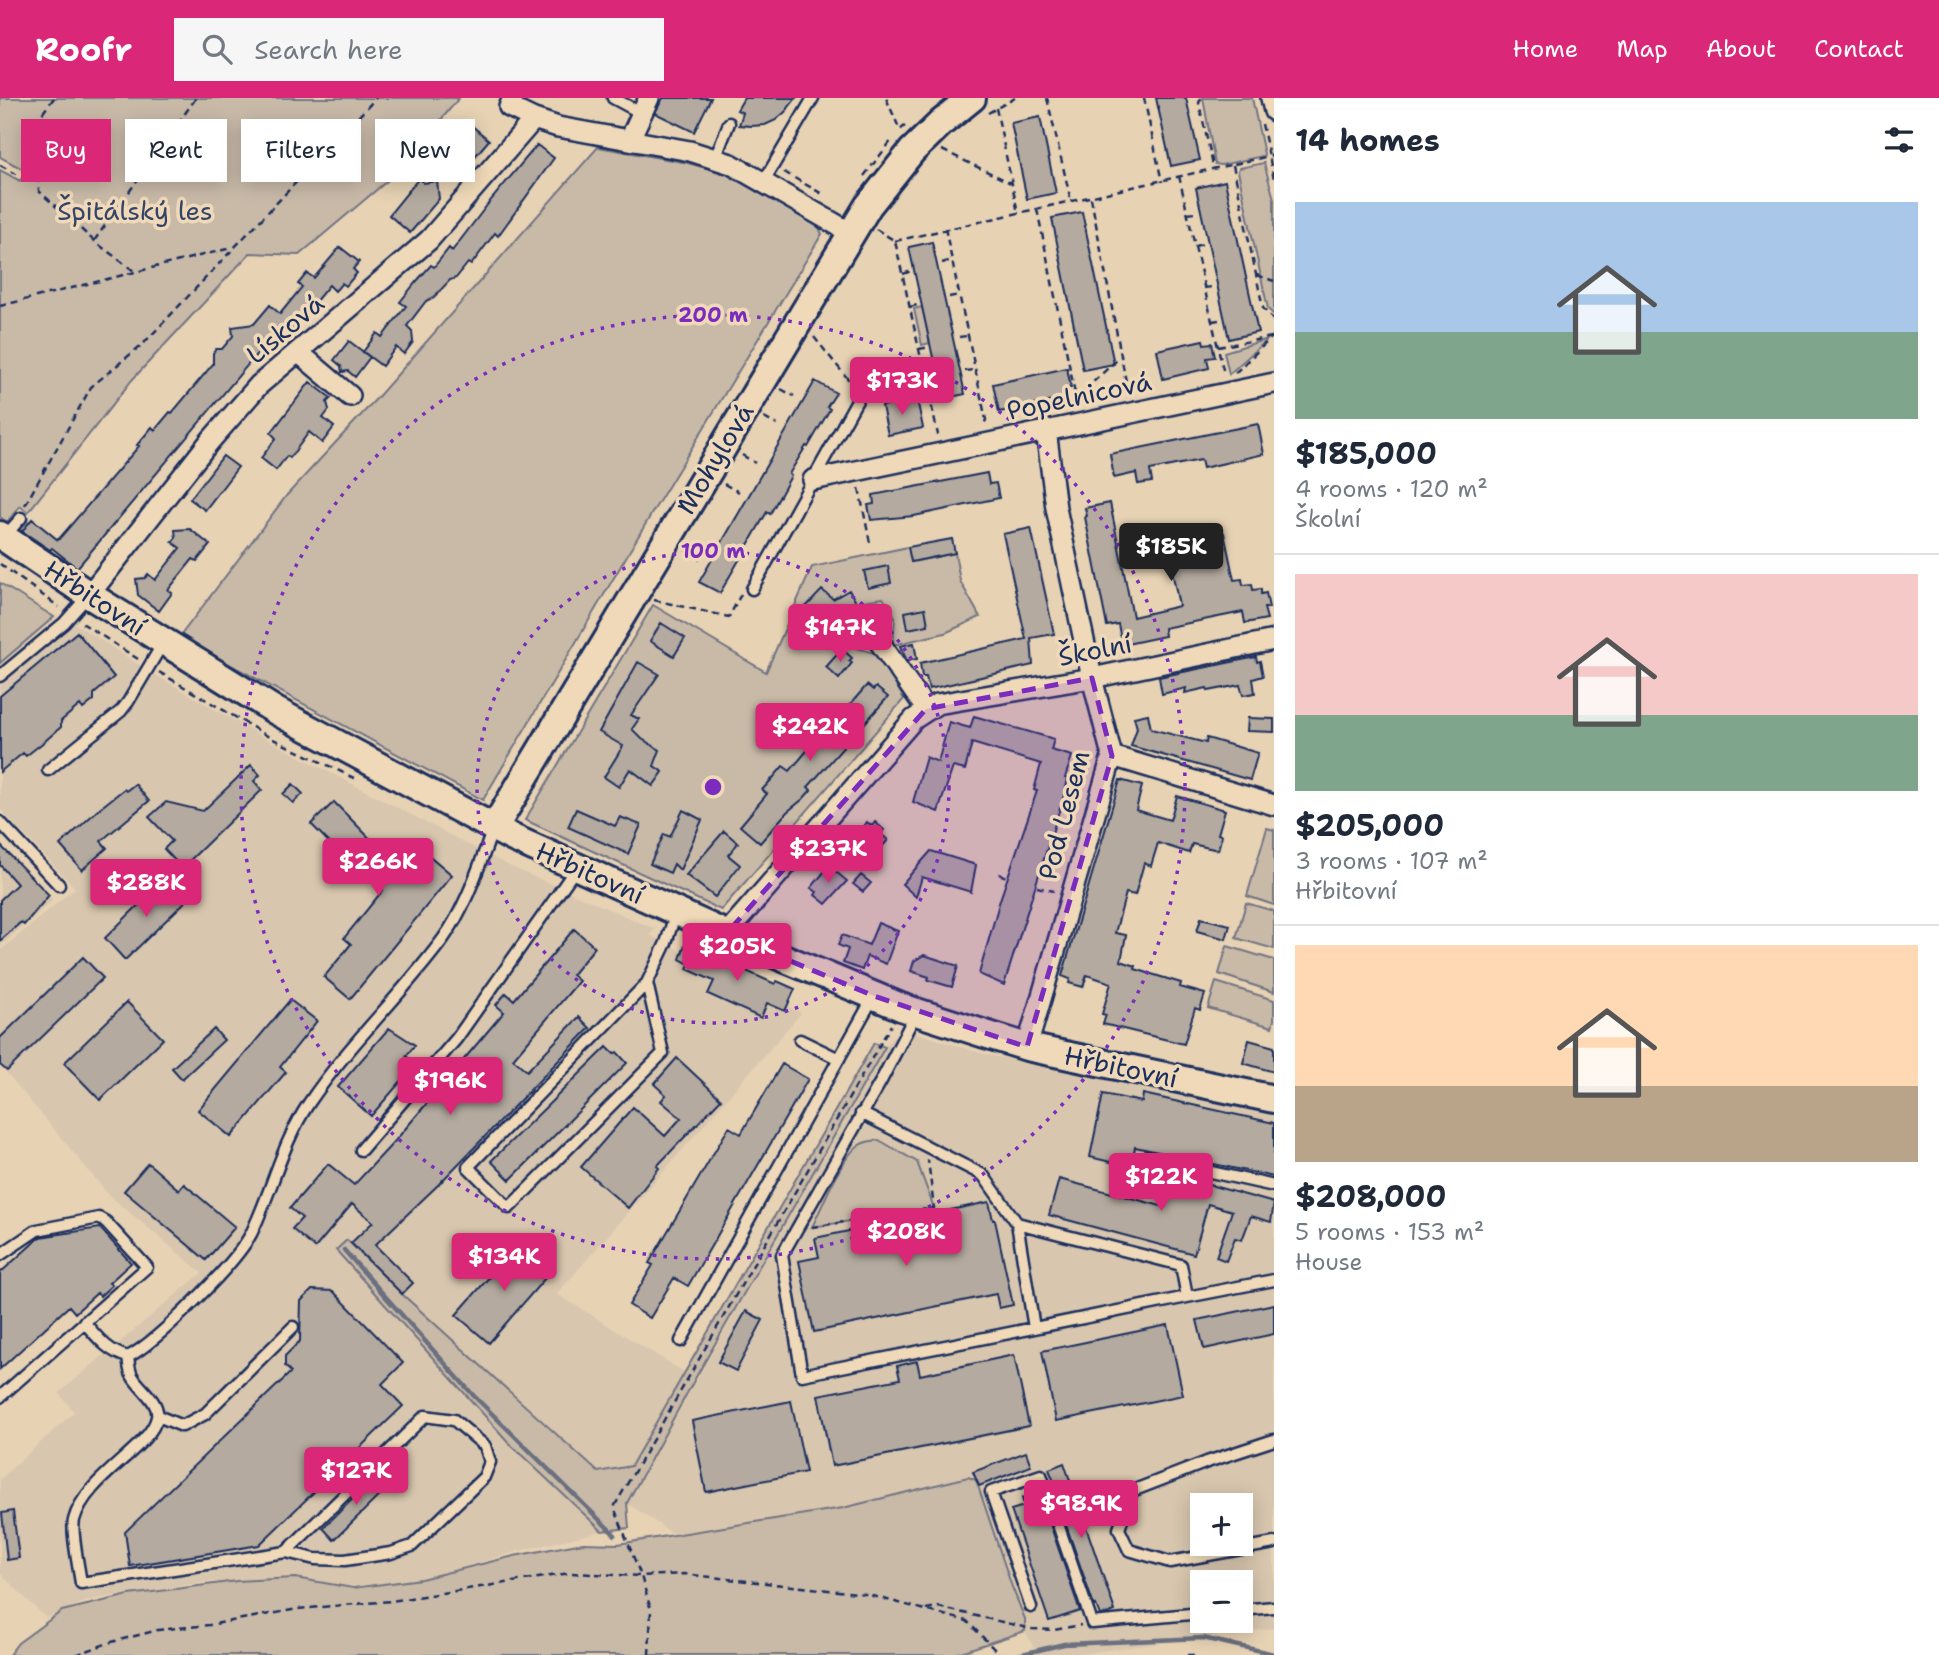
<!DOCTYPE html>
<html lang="en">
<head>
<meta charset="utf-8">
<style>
	:root { --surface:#fff; --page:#f6f6f7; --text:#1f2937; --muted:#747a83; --line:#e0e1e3; --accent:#db2777 }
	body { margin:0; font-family:"Shantell Sans",sans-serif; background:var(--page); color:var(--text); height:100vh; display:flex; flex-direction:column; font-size:26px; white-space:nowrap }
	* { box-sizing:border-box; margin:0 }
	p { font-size:23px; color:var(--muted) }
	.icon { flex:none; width:38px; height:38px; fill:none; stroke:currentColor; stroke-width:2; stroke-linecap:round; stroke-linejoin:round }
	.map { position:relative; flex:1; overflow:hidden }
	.details { display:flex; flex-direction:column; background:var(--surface); width:665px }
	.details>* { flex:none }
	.hud { position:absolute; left:21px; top:21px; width:665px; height:63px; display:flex; gap:14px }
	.buttons { position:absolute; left:1190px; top:1395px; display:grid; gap:14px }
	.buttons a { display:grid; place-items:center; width:63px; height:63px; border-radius:0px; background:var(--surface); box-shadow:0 4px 18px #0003; font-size:35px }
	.price { position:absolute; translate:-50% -60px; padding:0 16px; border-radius:7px; background:var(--accent); color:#fff; font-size:23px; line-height:46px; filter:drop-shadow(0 2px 4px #0008) }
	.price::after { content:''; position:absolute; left:50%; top:42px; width:21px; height:16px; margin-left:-10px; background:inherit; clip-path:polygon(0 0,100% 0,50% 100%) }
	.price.on { background:#222; color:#fff }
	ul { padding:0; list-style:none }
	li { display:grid; align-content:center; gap:14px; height:371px; padding:0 21px }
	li+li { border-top:2px solid var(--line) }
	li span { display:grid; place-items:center; height:217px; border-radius:0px; color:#555 }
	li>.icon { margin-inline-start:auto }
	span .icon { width:126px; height:126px; fill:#fffc; stroke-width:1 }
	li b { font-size:30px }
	h2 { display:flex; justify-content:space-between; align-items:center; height:84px; padding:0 21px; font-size:30px }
	.chip { padding:0 24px; border-radius:0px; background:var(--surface); box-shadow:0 4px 18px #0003; font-size:24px; line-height:63px }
	.chip.on { background:var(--accent); color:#fff }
	header { display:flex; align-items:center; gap:42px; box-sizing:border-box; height:98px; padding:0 35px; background:var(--accent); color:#fff }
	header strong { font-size:33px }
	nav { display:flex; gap:38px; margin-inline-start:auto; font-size:24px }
	.search { width:490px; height:63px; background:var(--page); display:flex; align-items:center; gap:18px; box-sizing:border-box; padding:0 24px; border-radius:0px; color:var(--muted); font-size:26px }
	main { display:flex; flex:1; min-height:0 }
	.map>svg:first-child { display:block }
	.built { fill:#d8c6ae; fill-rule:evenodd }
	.green { fill:#c9baa8; stroke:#727483; stroke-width:2 }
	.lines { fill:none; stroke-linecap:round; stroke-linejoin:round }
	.stream { stroke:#6b6f80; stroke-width:4.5 }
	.building { fill:#b4aa9f; stroke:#1b2f5e; stroke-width:2 }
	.lane-casing { stroke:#1b2f5e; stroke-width:15 }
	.street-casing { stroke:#1b2f5e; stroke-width:24 }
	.secondary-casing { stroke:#1b2f5e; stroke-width:32 }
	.path { stroke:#1b2f5e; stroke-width:2.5; stroke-dasharray:7 5; stroke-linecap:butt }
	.lane { stroke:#efd9b8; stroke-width:10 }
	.street { stroke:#efd9b8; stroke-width:19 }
	.secondary { stroke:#efd9b8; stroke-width:26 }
	.marked { fill:#7b2cbf; fill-opacity:0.2; stroke:#7b2cbf; stroke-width:5; stroke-dasharray:14 9; stroke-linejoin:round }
	.ring { fill:none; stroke:#7b2cbf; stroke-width:3.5; stroke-dasharray:3.5 7 }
	.labels { text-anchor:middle; stroke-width:7; stroke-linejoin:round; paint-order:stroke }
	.park-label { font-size:26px; fill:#354469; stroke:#efd9b8 }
	.street-label { font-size:26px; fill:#1b2f5e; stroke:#efd9b8 }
	.centre { fill:#7b2cbf; stroke:#efd9b8; stroke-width:3.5 }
	.ring-label { font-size:21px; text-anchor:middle; font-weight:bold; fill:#7b2cbf; stroke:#efd9b8; stroke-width:7; stroke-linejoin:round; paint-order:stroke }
</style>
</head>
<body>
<header>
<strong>Roofr</strong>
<div class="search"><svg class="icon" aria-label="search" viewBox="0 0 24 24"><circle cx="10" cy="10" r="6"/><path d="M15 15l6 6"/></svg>Search here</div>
<nav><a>Home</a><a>Map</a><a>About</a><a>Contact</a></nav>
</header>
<main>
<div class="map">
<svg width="1274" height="1557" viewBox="0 0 1274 1557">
	<rect width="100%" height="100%" fill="#e7d2b4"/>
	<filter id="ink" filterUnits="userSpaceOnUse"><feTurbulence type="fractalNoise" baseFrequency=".0143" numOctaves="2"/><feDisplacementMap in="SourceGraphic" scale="14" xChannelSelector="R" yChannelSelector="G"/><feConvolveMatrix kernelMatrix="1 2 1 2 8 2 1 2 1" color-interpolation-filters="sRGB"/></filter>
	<g filter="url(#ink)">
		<path class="built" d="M74,525L147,572L266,641L511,769L655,831L650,837L682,854L680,861L689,866L688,871L714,883L708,896L760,920L767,905L787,908L801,915L557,1196L684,1274L631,1368L599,1374L402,1196L348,1142L511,1347L602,1433L523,1452L408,1485L370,1488L207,1484L90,1502L46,1520L0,1475V1381L74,1314L59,1295L202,1175L110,1098L0,967V853L75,790L0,711V588Z
			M0,746L53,802L0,848Z
			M900,930L984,956L1274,1017V1530L1071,1557H1038L1025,1533V1521L968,1379L843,1410L675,1437L627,1405L885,949ZM1202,1407H1241V1446H1202ZM1202,1484H1241V1522H1202Z"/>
		<path class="green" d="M0,0H459L400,72L299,157L250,155L132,282L28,414L20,408L7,424L0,419V72L20,83L26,73L0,59Z
			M1203,0H1252L1264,56L1263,58L1221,67L1215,66Z
			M598,49L688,65L734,78L815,122L822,136L652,415L483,702L201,551L181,537L287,397L376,301Z
			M1264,65L1274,101V217L1268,211L1238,73L1239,70Z
			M922,209L930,245L922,247L914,211Z
			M1268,241L1229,276L1224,254Z
			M908,449L912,464L955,455L960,483L980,519L945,535L893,547L895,519L883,500L856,504L841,527L856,550L878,556L904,601L721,812L525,722L653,507L766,574L812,469Z
			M0,485L54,519L0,565Z
			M1267,730L1274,732V807L1247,798Z
			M1246,805L1274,813V851L1236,840Z
			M1227,848L1274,862V894L1219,876Z
			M1216,884L1274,902V922L1272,929L1208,910Z
			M874,945L885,949L696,1279L627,1405L629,1430L602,1433L511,1347L336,1152L347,1142L402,1196L598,1374L631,1368Z
			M879,1042L917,1064L934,1110L812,1129C822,1109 841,1060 858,1048C864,1043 871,1043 879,1042Z
			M968,1379L976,1382L1012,1489L1025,1521V1533L952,1557H9L18,1545L62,1513L129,1497L237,1483L295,1480L353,1490L421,1481L514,1458L583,1445L618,1446L843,1410Z"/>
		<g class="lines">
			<path class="stream" d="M344,1152L474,1298L615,1437
				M1018,1557L1064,1546L1203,1540L1274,1556"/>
		</g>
		<path class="building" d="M663,0H711L694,34L655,15Z
			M744,0H796L785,14L776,22L765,27L751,28L739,27L743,15L737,12Z
			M1156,0H1186L1200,62L1171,68Z
			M1040,19L1056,95L1027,101L1011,25Z
			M471,27L489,42L472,62L469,59L455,78L441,67V62Z
			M537,47L554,60L498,138L495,135L471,167L468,165L456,180L450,182L434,199L426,203L407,228L412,233L413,244L404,256L396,249L382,268L363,254L377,235L382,239L406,208L400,204L416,184L431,167L434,169L449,150L452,153L491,102Z
			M419,80L424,85L437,83L439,101L410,135L389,117Z
			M1225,83L1258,234L1229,241L1196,90Z
			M1082,114L1114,266L1083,272L1052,120Z
			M932,144L965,296L942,301L909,149Z
			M340,149L359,164L353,171L357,175L346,188L342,185L335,193L329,187L286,239L277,232L77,470L52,450L50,452L22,433L32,421L58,442L139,348L137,347L152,329L155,332L170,314L172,315L213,266V255L216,251H222L233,238L232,229L254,226L270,207L280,216L302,189L298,186L307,175L314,180Z
			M1203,242L1204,246L1212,245L1215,259L1207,260L1209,270L1163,281L1157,252Z
			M349,243L370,259L355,279L348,273L342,274L341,268L334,262Z
			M1067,270L1071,290L1065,291L1067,300L999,314L993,286Z
			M815,283L836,295L827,309L830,311L808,349L806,348L789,376L791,378L770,416L767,414L720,495L699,484Z
			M310,284L331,300L327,304L329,312L323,320L334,329L322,345L309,334L290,360L287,358L276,372L261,360L276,340L271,335Z
			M917,301L923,330L888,337L882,308Z
			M1258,326L1264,356L1203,370L1201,362L1150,372L1152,384L1138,386L1136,375L1114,380L1110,356Z
			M223,358L238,369L205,412L190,401Z
			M987,375L989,386L996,385L999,400L914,418L871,422L868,407L874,406L873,397Z
			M1110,405L1133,519L1179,508L1167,447L1224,435L1234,482L1242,481L1243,487L1252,486L1253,492L1261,491V496L1266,495L1269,510H1264L1267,521L1245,525L1243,514L1164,530L1165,538L1122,547L1118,526L1107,528L1085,419L1087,418L1085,410Z
			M1031,430L1054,536L1031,540L1033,567L929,591L926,579H922L920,565L1026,541L1003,436Z
			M190,431L210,447L197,463L193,461L168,492L172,495L159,513L138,497L136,481L145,480L148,476L155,482L180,450L172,444L176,440L175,432Z
			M952,441L955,455L911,464L908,449Z
			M888,468L891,485L868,490L864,473Z
			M822,492L833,501L849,492L856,504L839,524L846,537L836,546L825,531L803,512Z
			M925,510L928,527L908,531L905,514Z
			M661,525L685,540L674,558L650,543Z
			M77,534L114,579L94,596V602L83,611L80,607L61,623V629L45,643L26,658L23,655L0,674V598Z
			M914,545L917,561L907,563L900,548Z
			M842,551L852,560L849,563L852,565L839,581L826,569Z
			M1256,559L1257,564L1260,563L1263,578L1253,581L1255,595L1243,597L1240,587L1208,593L1207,590L1185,595L1186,590L1162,596L1159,579Z
			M638,564L659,576L631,617L639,621L632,631L642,641L660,652L654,668L663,674L653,688L630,671L619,689L604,679L623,648L599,634Z
			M867,587L873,592L876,589L888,599L808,689L811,692L803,701L787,714L760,745L740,728L767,696L762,692L773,680L783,668L790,673L816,642L796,625L806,614L827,633Z
			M1148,616L1151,631L1206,645L1207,640L1258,655L1250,682L1131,648L1137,630L1134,619Z
			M974,618L1054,641L1051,652L1072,658L1065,680L1068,681L1065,694L1004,887L979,876L1000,802L1037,693L1034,692L1041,666L972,645L965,672L953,669L938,714L913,704L926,659L938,664L949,624L970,630Z
			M1248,620L1274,621V634L1247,633Z
			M251,667L260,677L254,683L262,692L182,770L164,751L172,743L149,719L166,704L203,713Z
			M1120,682L1142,688L1136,712L1170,722L1177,698L1225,712L1218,736L1222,737L1218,752L1192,746L1189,755L1158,745L1151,768L1144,765L1135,797L1126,795L1115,835L1126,837L1121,863L1136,868L1135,871L1181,885L1180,889L1205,896L1200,912L1195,910L1184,946L1103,926L1106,917L1102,916L1111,885L1087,877L1083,889L1069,885L1070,881L1062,878Z
			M135,686L149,703L101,743L107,750L82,772L60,747L99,711L124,691L126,693Z
			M293,686L303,696L293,705L283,696Z
			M334,704L400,771L419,749L452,777L350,901L324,879L351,846L344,840L383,792L366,774L362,778L311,726Z
			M576,711L615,728L620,719L641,727L628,756L568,729Z
			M683,712L702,722L680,772L674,766L670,775L650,766L664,736L670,739Z
			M867,724L872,728L875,724L884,732L881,736L888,742L873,759L852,741Z
			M724,733L738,745L728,757L740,767L715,799L686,777Z
			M0,747L49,797L24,827L21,824L0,843V802L17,786L0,767Z
			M931,753L976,767L971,794L922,779L916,799L902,786Z
			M829,768L847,783L826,806L815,797L817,794L811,790Z
			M861,777L871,785L863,794L853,786Z
			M166,780L187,802L125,862L105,840Z
			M1201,820L1230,827L1226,841L1197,833Z
			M878,825L898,833L886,866L867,858L862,872L843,865L848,851L838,847L842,837L869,847Z
			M574,831L595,849L572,877L579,883L513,961L527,973L579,919L590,930L438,1087L375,1147L413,1185L402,1196L351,1145L373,1124L352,1106L315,1150L292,1131L302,1120L290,1110L328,1066L354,1087L395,1043L504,914L496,907L506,895L514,902Z
			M685,847L696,850L775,886L777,883L795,891L785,913L767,905L761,920L708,896L714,883L687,871L689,866L680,861Z
			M924,857L958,868L952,889L928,882L929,879L911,873L914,863Z
			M83,859L103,880L7,973L0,967V940Z
			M290,902L317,923L280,969L286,974L231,1039L198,1012Z
			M127,904L163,941L100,1002L64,965Z
			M389,930L415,947L406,958L416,966L371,1018L338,989Z
			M214,931L224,942L182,981L172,970Z
			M1249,942L1274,949V974L1243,965Z
			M607,949L614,956L617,954L627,965L510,1082L491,1063Z
			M677,960L721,1001L657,1068L659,1070L628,1110L581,1069L633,1009L665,1038L681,1020L661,1003L666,997L654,986Z
			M782,966L808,981L688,1188L674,1180L650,1220L629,1207L653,1167L649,1165L729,1029L741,1036Z
			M1103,996L1142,1004L1143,996L1274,1025V1079L1135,1049L1131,1069L1090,1059Z
			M148,1065L179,1092L184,1086L235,1129L206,1162L124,1093Z
			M1174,1077L1274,1105L1271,1124L1251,1118L1242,1142L1235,1140L1226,1163L1216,1159L1232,1113L1208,1106L1194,1156L1049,1117L1059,1081L1165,1109Z
			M989,1104L993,1122H995L1013,1207L999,1210L996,1196L814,1234L799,1163L819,1159L815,1140Z
			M100,1130L131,1165L109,1185L112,1187L100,1198L97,1195L75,1215L69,1208L0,1271V1175L40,1139Z
			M520,1144L552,1172L489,1245L456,1217Z
			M312,1192L333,1193L403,1265L382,1286L403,1308L259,1447L130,1468L125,1434L291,1274L285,1268V1258L300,1243L301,1203Z
			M1274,1206V1236L1204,1251L1197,1222Z
			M746,1213L763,1222L736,1273L718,1264Z
			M1168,1227L1183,1297L1056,1323L1042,1253Z
			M1014,1257L1029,1328L832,1368L818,1297L900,1281L897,1268L917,1263L920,1277Z
			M791,1303L806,1374L706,1394L692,1323Z
			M1026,1354L1031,1368L979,1388L973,1374Z
			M1064,1365L1115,1513L1107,1516L1100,1517L1096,1507L1094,1508L1053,1389H1056L1049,1371Z
			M377,1377L388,1389L334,1442L323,1430Z
			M1039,1394L1080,1513L1049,1523L1011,1412L1024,1408L1022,1400Z
			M13,1413L19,1460L7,1462L2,1415Z"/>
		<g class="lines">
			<g class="lane-casing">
				<path id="lane" d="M613,0L641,15
					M715,61L729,25
					M764,83L813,0
					M4,439L21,420
					M752,491L865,288L909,275
					M0,578L64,525L88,498
					M48,672L121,613L128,604L163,545
					M0,724L59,787
					M647,885L663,955L509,1110L468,1069L647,885L666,845L676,814
					M916,915L881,983L782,1157L802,1277L1187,1199L1181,1167L1017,1125
					M800,942L839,961
					M861,1015L983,1077L1017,1125L1034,1230
					M361,1052L457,940L577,769
					M1147,1060L1274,1088
					M0,1157L37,1132L99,1120L106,1124L147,1169L0,1299
					M1187,1199L1274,1182
					M84,1224C97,1239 108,1254 128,1259C158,1243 235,1166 251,1136C272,1093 282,1045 309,1005C348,947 401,898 443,841C466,809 479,768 493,731
					M681,1243L874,898
					M128,1259C129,1265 129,1274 133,1279C140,1291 160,1304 157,1319C151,1350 85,1379 74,1422C71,1433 79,1471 81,1485L286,1454L425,1318L454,1322L485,1348L490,1364L484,1379L412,1448L391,1455L345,1462L315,1461L286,1454
					M158,1318L182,1328L205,1316L293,1229
					M1274,1342L1207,1364L1132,1393L1119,1431L1129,1452L1170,1464L1274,1445
					M1031,1509L991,1394L1041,1377L1092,1525L1202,1515
					M1241,1512L1274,1509"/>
			</g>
			<g class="street-casing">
				<path id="street" d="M513,0L509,9L534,21L558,29L690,53L731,66L851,135
					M1271,0L1274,13
					M629,43L649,0
					M298,254L350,298
					M813,382L1274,285
					M89,497L210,343L259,287L429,142L534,21
					M869,529L926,611
					M1112,658L1274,707
					M726,836L914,621L937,606L1092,580L1274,542
					M1027,949L1112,658L1092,580L1056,410L1046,332"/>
			</g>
			<g class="secondary-casing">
				<path id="secondary" d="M0,437L89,497L276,613L513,740L726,836L901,909L985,936L1027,949L1274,1001
					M494,730L868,108L912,53L941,25L972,0"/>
			</g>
			<path class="path" d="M54,0L35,25L39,93L94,143L134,173
				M886,0L900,32L905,28
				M1047,0L1071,103
				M1144,0L1162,84
				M1201,0L1199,5L1214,72
				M996,10L1018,115
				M988,15L1015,0
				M1262,26L1274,81
				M942,52L1011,85
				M0,67L16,76
				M1233,67L1263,210L1274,223
				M784,74L824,97
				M864,78L892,42
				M1179,78L1224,276
				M1091,100L1127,289
				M1037,111L1078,310
				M1187,115L1195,114
				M945,130L986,322L983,328
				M876,131L895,143L938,337
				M94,143L196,0
				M895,143L1274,57
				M1195,148L1203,146
				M942,165L952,162
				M903,176L914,172
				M1257,177L1274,183
				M1204,190L1212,189
				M949,199L959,197
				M0,208L231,150
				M910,209L921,206
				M1212,223L1219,222
				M814,239L852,286
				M959,239L967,238
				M1218,249L1272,239L1274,236
				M919,251L930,249
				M965,273L974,272
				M1235,275L1272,239L1274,240
				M781,291L794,298
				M1076,300L1120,259
				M1041,308L1042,315
				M764,320L777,327
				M742,357L755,365
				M724,386L739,394
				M859,390L870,445
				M25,407L91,289L144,245L376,0
				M685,452L700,461
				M0,466L59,509
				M654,502L729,519L741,496
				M82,525L138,561
				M159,574L269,639L356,681
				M999,776L1009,780
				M1037,789L1054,793
				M812,1129L934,1110L928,1062
				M926,1511L938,1509L1032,1531L1054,1532L1081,1527
				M76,1557L108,1545L158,1532L209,1527L298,1511L391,1503L570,1475L641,1478L614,1409L891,927
				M649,1557L651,1512L641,1478L684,1476L865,1496L967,1523L1000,1557
				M1187,1557H1199"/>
			<use href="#lane" class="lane"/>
			<use href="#street" class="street"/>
			<use href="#secondary" class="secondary"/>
		</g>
	</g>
	<path class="marked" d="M1092,580L1112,658L1027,949L874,898L726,836L926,611Z"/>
	<g class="ring">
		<circle cx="713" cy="689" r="236"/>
		<circle cx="713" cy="689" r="472"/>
	</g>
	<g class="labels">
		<g class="park-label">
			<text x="135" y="122">Špitálský les</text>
		</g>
		<g class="street-label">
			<text transform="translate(285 231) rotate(-40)" y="9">Lísková</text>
			<text transform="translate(1079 298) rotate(-12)" y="9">Popelnicová</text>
			<text transform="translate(715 361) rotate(-59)" y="9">Mohylová</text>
			<text transform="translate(95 500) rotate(33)" y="9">Hřbitovní</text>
			<text transform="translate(1095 552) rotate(-11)" y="9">Školní</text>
			<text transform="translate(1064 717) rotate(-75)" y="9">Pod Lesem</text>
			<text transform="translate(590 775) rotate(24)" y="9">Hřbitovní</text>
			<text transform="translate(1121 969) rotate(12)" y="9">Hřbitovní</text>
		</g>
	</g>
	<circle cx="713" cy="689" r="10" class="centre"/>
	<g class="ring-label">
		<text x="713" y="224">200 m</text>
		<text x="713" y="460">100 m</text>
	</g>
</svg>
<div class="buttons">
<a>+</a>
<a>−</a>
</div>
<b class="price" style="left:902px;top:319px">$173K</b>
<b class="price on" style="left:1171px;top:485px">$185K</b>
<b class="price" style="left:840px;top:566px">$147K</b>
<b class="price" style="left:810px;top:665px">$242K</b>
<b class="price" style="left:828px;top:787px">$237K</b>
<b class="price" style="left:378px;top:800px">$266K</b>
<b class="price" style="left:146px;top:821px">$288K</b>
<b class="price" style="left:737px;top:885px">$205K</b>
<b class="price" style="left:450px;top:1019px">$196K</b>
<b class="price" style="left:1161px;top:1115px">$122K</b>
<b class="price" style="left:906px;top:1170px">$208K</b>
<b class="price" style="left:504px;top:1195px">$134K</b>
<b class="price" style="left:356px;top:1409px">$127K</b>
<b class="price" style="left:1081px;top:1442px">$98.9K</b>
<div class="hud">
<a class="chip on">Buy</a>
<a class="chip">Rent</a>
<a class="chip">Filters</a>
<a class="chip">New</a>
</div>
</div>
<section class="details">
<h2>14 homes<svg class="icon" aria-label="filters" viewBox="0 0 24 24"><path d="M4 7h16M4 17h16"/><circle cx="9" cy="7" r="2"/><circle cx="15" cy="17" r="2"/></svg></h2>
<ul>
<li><span style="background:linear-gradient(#a9c7e8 60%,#7fa58c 0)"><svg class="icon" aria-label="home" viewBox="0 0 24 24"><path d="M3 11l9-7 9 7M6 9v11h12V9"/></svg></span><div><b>$185,000</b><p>4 rooms · 120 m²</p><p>Školní</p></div></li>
<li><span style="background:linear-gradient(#f6c9c9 65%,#7fa58c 0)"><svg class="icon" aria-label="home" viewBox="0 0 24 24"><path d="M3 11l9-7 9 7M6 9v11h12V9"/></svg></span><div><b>$205,000</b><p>3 rooms · 107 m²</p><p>Hřbitovní</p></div></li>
<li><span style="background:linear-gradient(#ffd9b3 65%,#b9a48a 0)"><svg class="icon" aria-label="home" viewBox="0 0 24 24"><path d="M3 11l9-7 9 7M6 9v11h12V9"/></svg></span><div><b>$208,000</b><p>5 rooms · 153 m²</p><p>House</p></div></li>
</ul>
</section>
</main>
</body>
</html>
